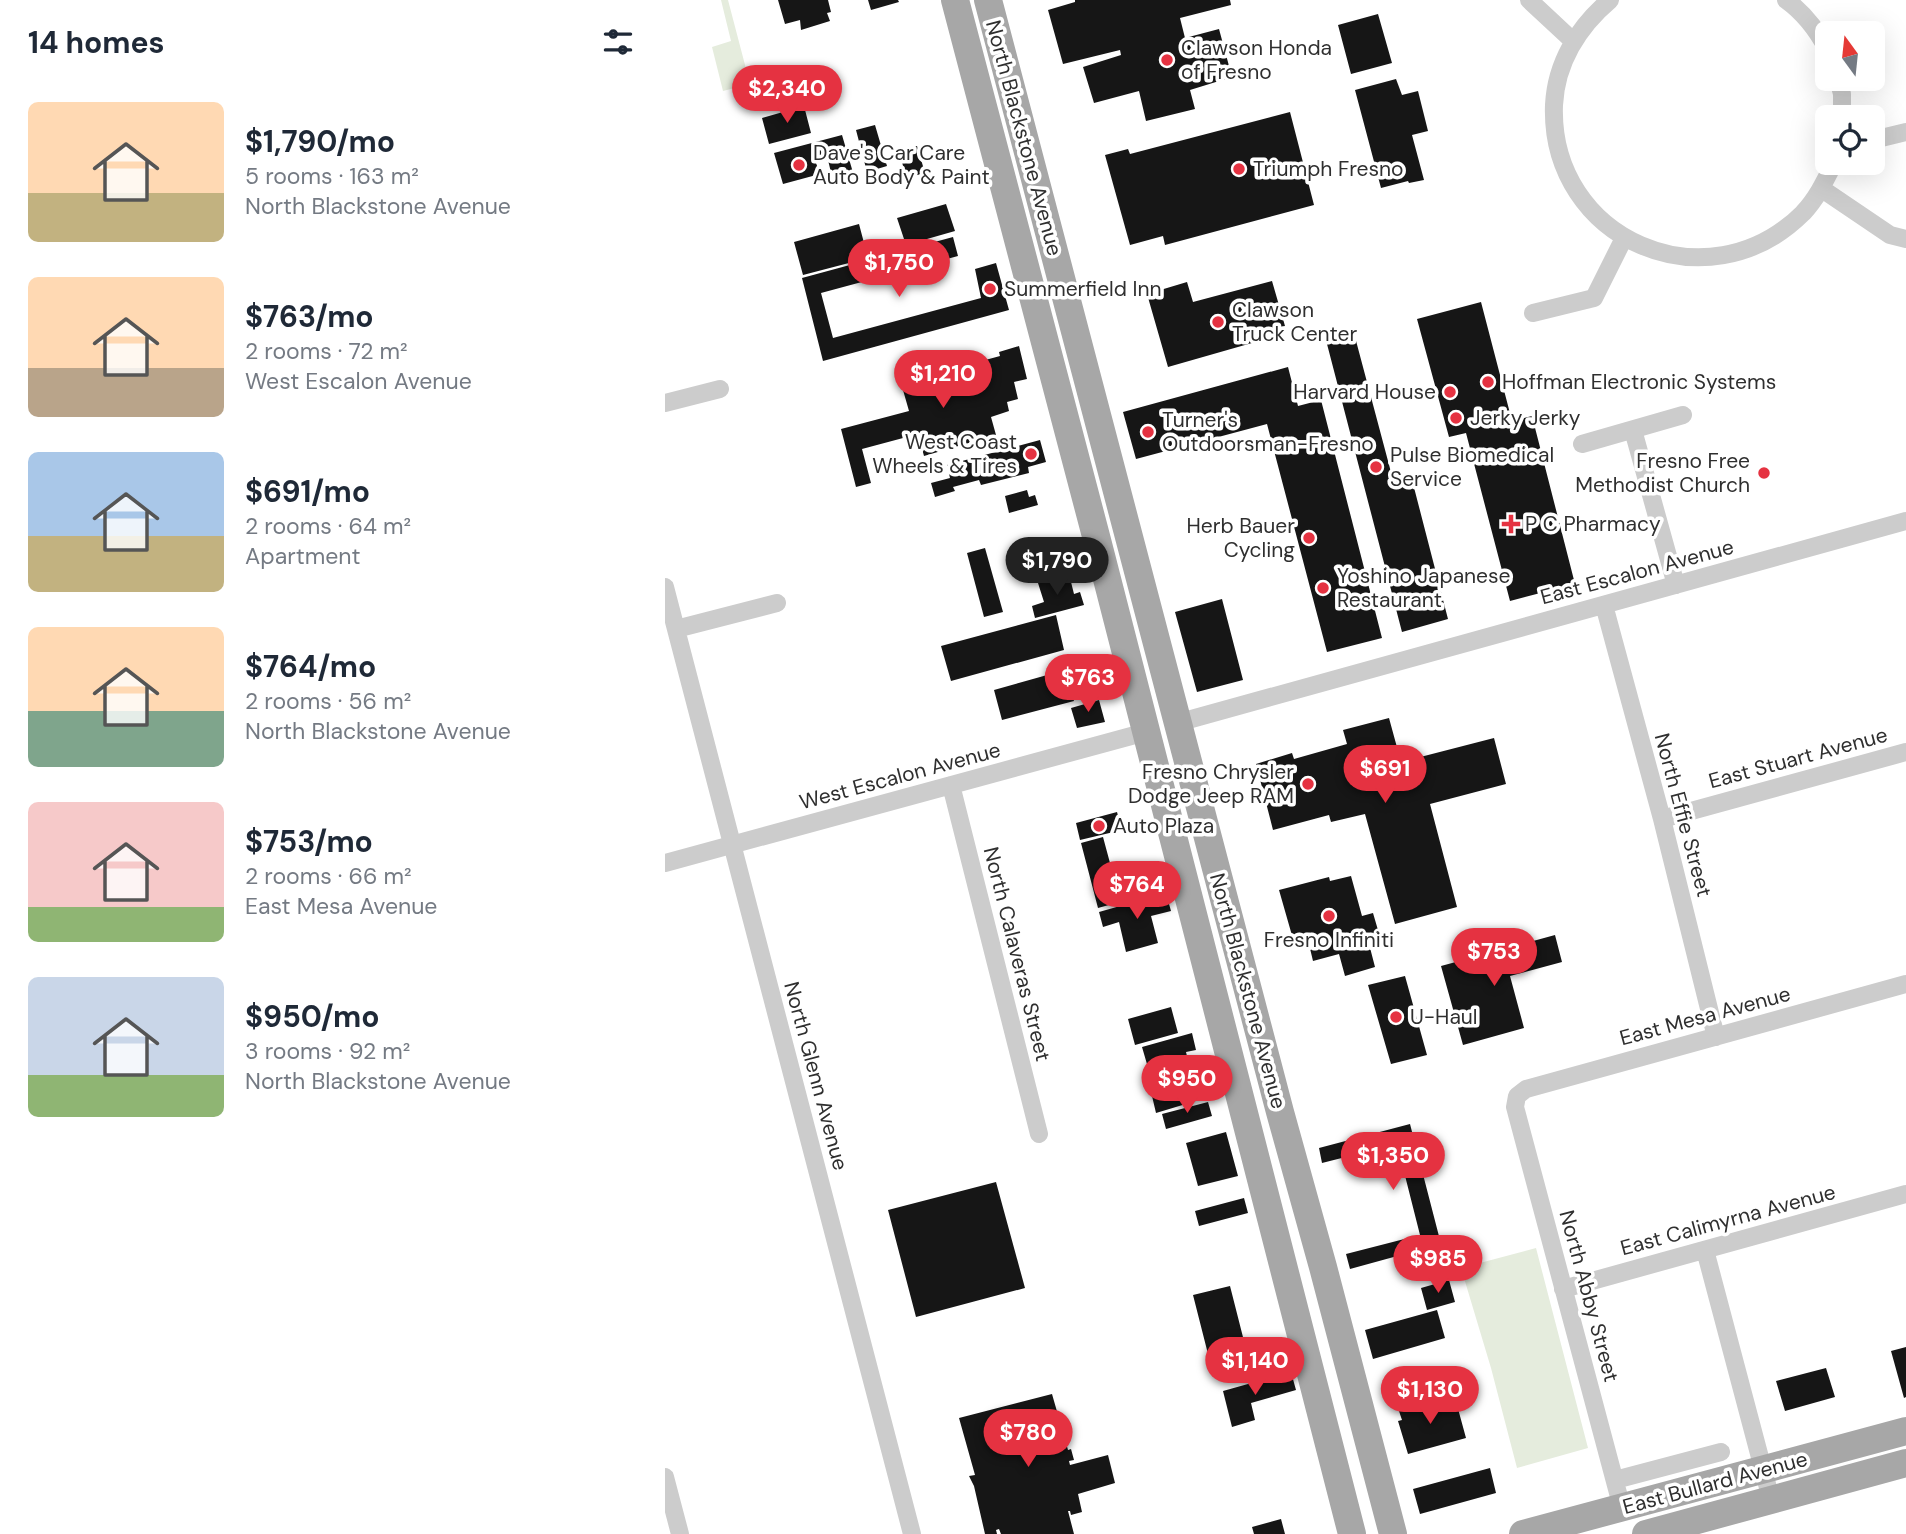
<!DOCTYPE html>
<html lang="en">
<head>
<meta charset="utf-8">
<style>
	:root { --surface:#fff; --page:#f6f6f7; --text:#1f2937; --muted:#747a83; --accent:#e53241 }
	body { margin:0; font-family:"DM Sans",sans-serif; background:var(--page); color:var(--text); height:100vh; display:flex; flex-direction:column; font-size:26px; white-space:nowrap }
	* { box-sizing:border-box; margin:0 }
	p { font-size:23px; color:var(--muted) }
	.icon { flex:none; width:38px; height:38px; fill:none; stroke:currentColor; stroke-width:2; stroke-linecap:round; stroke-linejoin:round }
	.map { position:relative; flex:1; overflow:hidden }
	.sheet { display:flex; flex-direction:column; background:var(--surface); width:665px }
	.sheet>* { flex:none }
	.needle { width:46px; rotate:345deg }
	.controls { position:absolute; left:1150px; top:21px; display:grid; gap:14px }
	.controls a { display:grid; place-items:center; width:70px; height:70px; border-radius:10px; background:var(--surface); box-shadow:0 7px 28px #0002; font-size:35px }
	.price { position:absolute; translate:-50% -60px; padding:0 16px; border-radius:24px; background:var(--accent); color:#fff; font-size:23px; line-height:46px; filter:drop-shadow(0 2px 4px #0008) }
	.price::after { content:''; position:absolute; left:50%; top:42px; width:21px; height:16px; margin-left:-10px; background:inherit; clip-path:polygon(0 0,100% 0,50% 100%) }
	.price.on { background:#222; color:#fff }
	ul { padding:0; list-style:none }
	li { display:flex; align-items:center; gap:21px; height:175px; padding:0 28px }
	li span { display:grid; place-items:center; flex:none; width:196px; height:140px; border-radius:10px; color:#555 }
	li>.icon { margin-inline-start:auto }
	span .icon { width:84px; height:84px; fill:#fffc; stroke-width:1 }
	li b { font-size:30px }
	h2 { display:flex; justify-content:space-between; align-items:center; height:84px; padding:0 28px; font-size:30px }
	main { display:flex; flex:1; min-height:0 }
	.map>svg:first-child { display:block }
	.green { fill:#e5ecdd }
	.building { fill:#161616 }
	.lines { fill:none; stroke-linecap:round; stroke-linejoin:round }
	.street { stroke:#ccc; stroke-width:18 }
	.primary { stroke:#a7a7a7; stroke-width:28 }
	.poi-dot { fill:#e53241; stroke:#fff; stroke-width:2.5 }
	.labels { text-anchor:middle; stroke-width:7; stroke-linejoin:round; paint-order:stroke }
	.poi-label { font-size:21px; fill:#2f2f2f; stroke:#fff; text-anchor:start }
	.street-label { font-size:21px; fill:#2f2f2f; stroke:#fff }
</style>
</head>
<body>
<main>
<section class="sheet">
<h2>14 homes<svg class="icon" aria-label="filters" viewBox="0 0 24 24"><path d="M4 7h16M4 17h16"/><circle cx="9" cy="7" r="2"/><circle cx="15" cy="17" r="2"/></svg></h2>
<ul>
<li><span style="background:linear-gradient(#ffd9b3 65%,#c2b280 0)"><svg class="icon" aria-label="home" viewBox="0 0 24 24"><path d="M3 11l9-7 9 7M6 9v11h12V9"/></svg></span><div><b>$1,790/mo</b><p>5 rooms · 163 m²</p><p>North Blackstone Avenue</p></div></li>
<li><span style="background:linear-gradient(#ffd9b3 65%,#b9a48a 0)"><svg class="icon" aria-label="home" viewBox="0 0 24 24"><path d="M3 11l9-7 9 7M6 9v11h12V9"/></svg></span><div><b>$763/mo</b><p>2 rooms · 72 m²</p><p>West Escalon Avenue</p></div></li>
<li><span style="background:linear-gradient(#a9c7e8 60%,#c2b280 0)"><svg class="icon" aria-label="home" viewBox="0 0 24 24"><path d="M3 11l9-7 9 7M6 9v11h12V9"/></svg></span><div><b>$691/mo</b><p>2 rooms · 64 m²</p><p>Apartment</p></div></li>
<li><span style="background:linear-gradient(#ffd9b3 60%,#7fa58c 0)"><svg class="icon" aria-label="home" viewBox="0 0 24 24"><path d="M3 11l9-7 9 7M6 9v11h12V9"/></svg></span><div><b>$764/mo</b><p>2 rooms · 56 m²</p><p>North Blackstone Avenue</p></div></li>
<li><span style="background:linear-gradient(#f6c9c9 75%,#8fb573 0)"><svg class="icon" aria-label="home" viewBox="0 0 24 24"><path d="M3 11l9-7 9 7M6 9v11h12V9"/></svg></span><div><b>$753/mo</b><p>2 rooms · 66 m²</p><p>East Mesa Avenue</p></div></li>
<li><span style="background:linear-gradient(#c9d6e8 70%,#8fb573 0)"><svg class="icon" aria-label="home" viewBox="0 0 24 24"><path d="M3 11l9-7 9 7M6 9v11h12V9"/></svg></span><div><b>$950/mo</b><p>3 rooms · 92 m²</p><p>North Blackstone Avenue</p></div></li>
</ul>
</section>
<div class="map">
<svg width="1241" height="1534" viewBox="0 0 1241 1534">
	<rect width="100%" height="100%" fill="#fff"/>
	<path class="green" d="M56,0H63L85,84L58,91L47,47L66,41Z
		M871,1248L923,1448L852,1468L826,1368L796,1268Z"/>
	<path class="building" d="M113,0H163L166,12L162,13L165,21L136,30L135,20L120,24Z
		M203,0H233L234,2L206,10Z
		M410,0H565L566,5L515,18L520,38L554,29L567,77L525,90L530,109L481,121L474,91L429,103L418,67L456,55L455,50L398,64L383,10L410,2Z
		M713,14L727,63L686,74L673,25Z
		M731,79L737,95L753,91L763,131L747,135L759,180L744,183L743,181L716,188L690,90Z
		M139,106L146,133L104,144L97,118Z
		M625,112L649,205L500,245L498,236L465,245L440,155L463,149L465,154Z
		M210,125L222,166L202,172L191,130Z
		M177,135L189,176L168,181L163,160L151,163L155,174L118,184L109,153Z
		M252,146L260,173L241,178L234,150Z
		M281,204L290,231L241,245L232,218Z
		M194,224L203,258L138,275L129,242Z
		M288,237L293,256L156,293L168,338L316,298L310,269L331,263L344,310L158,361L137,278Z
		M607,281L620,326L613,328L615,335L503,367L482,294L522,282L528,302Z
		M816,302L847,421L867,416L910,584L845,601L801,433L784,437L752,319Z
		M690,337L727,476L745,472L783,619L737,632L662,344Z
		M354,346L362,379L349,382L353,399L342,402L344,411L326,417L331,435L259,456L253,434L197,449L206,483L191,487L176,429L244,411L236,383L335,356L334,352Z
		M623,367L633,406L656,400L717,638L662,652L602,424L471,459L458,412Z
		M375,440L381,462L363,467L364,473L316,485L314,480L288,487L290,491L270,497L266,483L285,478L282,465Z
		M362,490L364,497L370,495L373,505L344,513L340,496Z
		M320,548L338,612L319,617L302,553Z
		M404,574L409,594L415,592L419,605L370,618L367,606L379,602L373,583Z
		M557,599L578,680L532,692L510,612Z
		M391,615L399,650L286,681L276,646Z
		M400,670L409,701L337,720L329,690Z
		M434,700L440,722L412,728L406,708Z
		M724,718L736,762L829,738L841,784L765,804L792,907L730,924L700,814L666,822L664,815L608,830L591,764L627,753L629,759L682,744L678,730Z
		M452,812L457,830L415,840L411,823Z
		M438,837L452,889L448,890L451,903L433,908L416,843Z
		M686,876L697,916L708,913L715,937L703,940L710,967L680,976L674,954L648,961L642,936L628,939L614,890L664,877L665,881Z
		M501,893L506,911L486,916L493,943L461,952L454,922L438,927L434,912Z
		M890,935L897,962L845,976L859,1028L798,1045L776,966Z
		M740,976L762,1055L726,1064L703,985Z
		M506,1007L513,1033L470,1045L463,1019Z
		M527,1033L531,1050L521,1052L528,1081L538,1079L544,1097L491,1113L487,1096L491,1095L477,1047Z
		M543,1102L547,1116L501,1129L497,1114Z
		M745,1124L776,1244L685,1269L681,1254L755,1235L732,1144L657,1163L654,1148Z
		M561,1132L573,1176L533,1186L521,1143Z
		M331,1182L360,1288L251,1317L223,1210Z
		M579,1198L583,1213L534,1226L530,1211Z
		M770,1250L775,1266L741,1276L736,1260Z
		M784,1280L790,1302L762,1310L756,1288Z
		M565,1286L580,1345L543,1354L528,1295Z
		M772,1310L780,1338L708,1359L700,1330Z
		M1241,1347V1397L1239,1398L1226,1351Z
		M1161,1368L1170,1397L1120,1411L1111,1381Z
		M626,1372L631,1390L586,1403L590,1420L567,1427L558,1391Z
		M387,1394L403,1450L406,1449L409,1460L404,1461L405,1465L443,1455L450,1483L413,1494L417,1512L406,1515L405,1511H403L409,1534H336L334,1529L331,1530L332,1534H320L309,1486L304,1476L310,1475L294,1418Z
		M776,1399L779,1408L792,1405L801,1438L743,1454L733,1421L737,1420L734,1411Z
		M825,1468L831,1493L755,1514L748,1489Z
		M616,1519L620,1534H589L587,1527Z"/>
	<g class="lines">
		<path class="street" d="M864,0L908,41
			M945,0C913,27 891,63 889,105C884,240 1043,308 1138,213C1152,198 1160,181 1169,163
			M1121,0C1139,13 1152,30 1162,49
			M1173,79L1177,94V117
			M1208,140L1241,132
			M1157,189L1225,235L1241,239
			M868,313L929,298L959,238
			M0,403L55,389
			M968,430L1011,585
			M917,444L1018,415
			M0,587L247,1534
			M939,605L997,819L1051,1037
			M11,629L112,603
			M512,723L1241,521
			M286,785L374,1134
			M997,819L1241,752
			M0,863L481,732
			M1040,1250L1106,1499
			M898,1289L1241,1194
			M0,1477L15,1534
			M950,1480L1056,1452
			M957,1508L850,1107L852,1096L861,1089L1241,984"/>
		<path class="primary" d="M290,0L432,540L687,1534
			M323,0L615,1112L658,1267L728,1534
			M858,1534L1241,1431
			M981,1534L1241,1463"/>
	</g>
	<g class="poi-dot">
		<circle cx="502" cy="60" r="7"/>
		<circle cx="134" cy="165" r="7"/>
		<circle cx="574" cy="169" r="7"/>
		<circle cx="325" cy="289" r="7"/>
		<circle cx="553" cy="322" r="7"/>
		<circle cx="823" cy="382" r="7"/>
		<circle cx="785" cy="392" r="7"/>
		<circle cx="791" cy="418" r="7"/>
		<circle cx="483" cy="432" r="7"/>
		<circle cx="366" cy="454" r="7"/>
		<circle cx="711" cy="467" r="7"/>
		<circle cx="1099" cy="473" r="7"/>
		<path d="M842.5 513.5h7v7h7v7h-7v7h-7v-7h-7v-7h7z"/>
		<circle cx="644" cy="538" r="7"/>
		<circle cx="658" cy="588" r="7"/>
		<circle cx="643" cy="784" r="7"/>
		<circle cx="434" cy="826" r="7"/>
		<circle cx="664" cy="916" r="7"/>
		<circle cx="731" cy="1017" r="7"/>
	</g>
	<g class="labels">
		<g class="poi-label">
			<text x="516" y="55">Clawson Honda<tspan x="516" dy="24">of Fresno</tspan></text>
			<text x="148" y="160">Dave's Car Care<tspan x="148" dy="24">Auto Body &amp; Paint</tspan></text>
			<text x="588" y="176">Triumph Fresno</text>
			<text x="339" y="296">Summerfield Inn</text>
			<text x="567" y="317">Clawson<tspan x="567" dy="24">Truck Center</tspan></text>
			<text x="837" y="389">Hoffman Electronic Systems</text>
			<text x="771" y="399" text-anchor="end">Harvard House</text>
			<text x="805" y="425">Jerky Jerky</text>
			<text x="497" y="427">Turner's<tspan x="497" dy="24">Outdoorsman-Fresno</tspan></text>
			<text x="352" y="449" text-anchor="end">West Coast<tspan x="352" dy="24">Wheels &amp; Tires</tspan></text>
			<text x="725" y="462">Pulse Biomedical<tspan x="725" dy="24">Service</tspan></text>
			<text x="1085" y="468" text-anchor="end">Fresno Free<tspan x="1085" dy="24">Methodist Church</tspan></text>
			<text x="860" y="531">P C Pharmacy</text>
			<text x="630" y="533" text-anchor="end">Herb Bauer<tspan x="630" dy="24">Cycling</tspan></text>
			<text x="672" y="583">Yoshino Japanese<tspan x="672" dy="24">Restaurant</tspan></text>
			<text x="629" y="779" text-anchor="end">Fresno Chrysler<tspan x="629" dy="24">Dodge Jeep RAM</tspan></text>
			<text x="448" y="833">Auto Plaza</text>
			<text x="664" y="947" text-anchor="middle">Fresno Infiniti</text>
			<text x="745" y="1024">U-Haul</text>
		</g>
		<g class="street-label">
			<text transform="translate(359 138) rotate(75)" y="7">North Blackstone Avenue</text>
			<text transform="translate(972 572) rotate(-15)" y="7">East Escalon Avenue</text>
			<text transform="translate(1133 758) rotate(-15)" y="7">East Stuart Avenue</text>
			<text transform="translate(235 776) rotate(-15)" y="7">West Escalon Avenue</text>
			<text transform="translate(1018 815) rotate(75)" y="7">North Effie Street</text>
			<text transform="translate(352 954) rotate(76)" y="7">North Calaveras Street</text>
			<text transform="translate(583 991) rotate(75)" y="7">North Blackstone Avenue</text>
			<text transform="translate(1040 1016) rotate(-15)" y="7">East Mesa Avenue</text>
			<text transform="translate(151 1076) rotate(75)" y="7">North Glenn Avenue</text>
			<text transform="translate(1063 1220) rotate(-15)" y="7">East Calimyrna Avenue</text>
			<text transform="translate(924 1296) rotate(75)" y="7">North Abby Street</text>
			<text transform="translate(1050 1483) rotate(-15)" y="7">East Bullard Avenue</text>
		</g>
	</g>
</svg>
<div class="controls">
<a><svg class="needle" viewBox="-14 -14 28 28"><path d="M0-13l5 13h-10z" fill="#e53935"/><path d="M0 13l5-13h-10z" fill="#747a83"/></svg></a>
<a><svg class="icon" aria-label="locate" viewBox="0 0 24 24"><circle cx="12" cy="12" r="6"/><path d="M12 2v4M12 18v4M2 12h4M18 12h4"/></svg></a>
</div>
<b class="price" style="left:122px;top:125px">$2,340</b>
<b class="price" style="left:234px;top:299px">$1,750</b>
<b class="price" style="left:278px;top:410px">$1,210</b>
<b class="price on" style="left:392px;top:597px">$1,790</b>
<b class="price" style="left:423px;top:714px">$763</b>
<b class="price" style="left:720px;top:805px">$691</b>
<b class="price" style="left:472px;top:921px">$764</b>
<b class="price" style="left:829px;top:988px">$753</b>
<b class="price" style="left:522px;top:1115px">$950</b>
<b class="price" style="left:728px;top:1192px">$1,350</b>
<b class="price" style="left:773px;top:1295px">$985</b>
<b class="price" style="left:590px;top:1397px">$1,140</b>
<b class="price" style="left:765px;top:1426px">$1,130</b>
<b class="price" style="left:363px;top:1469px">$780</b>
</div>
</main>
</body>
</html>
